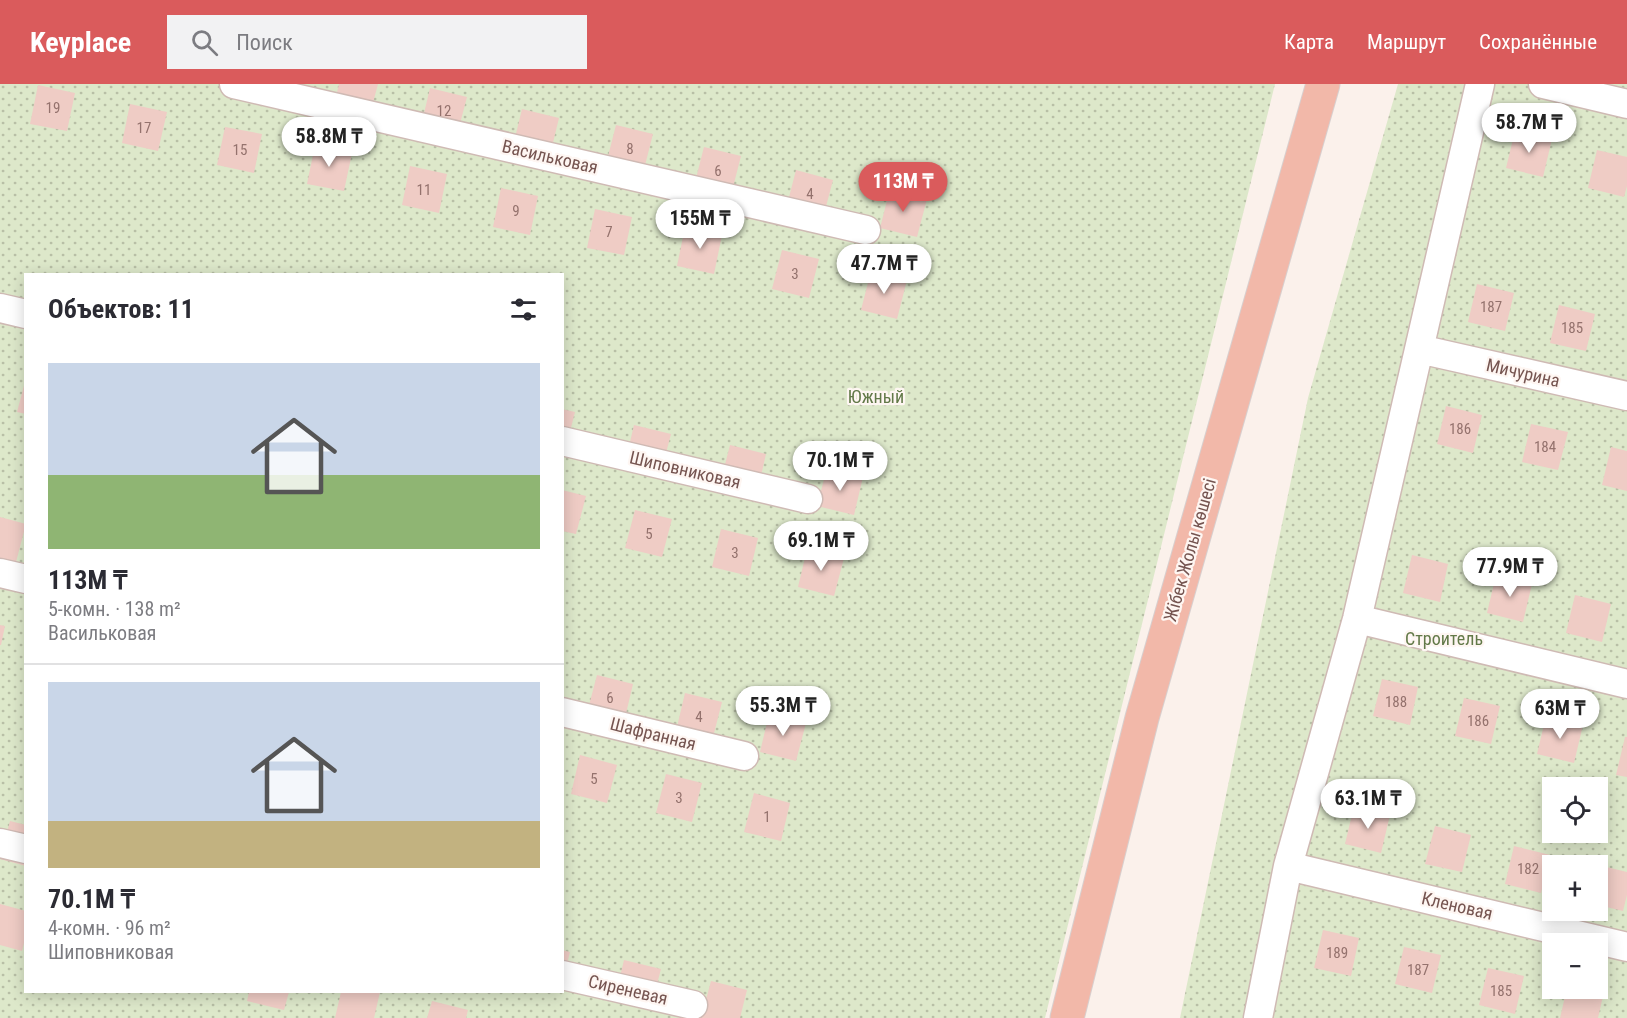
<!DOCTYPE html>
<html lang="ru">
<head>
<meta charset="utf-8">
<style>
	:root { --surface:#fff; --page:#f2f2f3; --text:#2b2b33; --muted:#7c7c81; --line:#e1e1e2; --accent:#da5b5c }
	body { margin:0; font-family:"Roboto Condensed",sans-serif; background:var(--page); color:var(--text); height:100vh; display:flex; flex-direction:column; font-size:22px; white-space:nowrap }
	* { box-sizing:border-box; margin:0 }
	p { font-size:20px; color:var(--muted) }
	.icon { flex:none; width:33px; height:33px; fill:none; stroke:currentColor; stroke-width:2; stroke-linecap:round; stroke-linejoin:round }
	.map { position:relative; flex:1; overflow:hidden }
	.drawer { position:absolute; left:24px; top:189px; width:540px; height:720px; display:flex; flex-direction:column; background:var(--surface); border-radius:0px; box-shadow:0 3px 15px #0003 }
	.drawer>* { flex:none }
	.tools { position:absolute; left:1542px; top:693px; display:grid; gap:12px }
	.tools a { display:grid; place-items:center; width:66px; height:66px; border-radius:0px; background:var(--surface); box-shadow:0 3px 15px #0003; font-size:30px }
	.price { position:absolute; translate:-50% -51px; padding:0 14px; border-radius:21px; background:#fff; color:#222; font-size:20px; line-height:39px; filter:drop-shadow(0 2px 3px #0008) }
	.price::after { content:''; position:absolute; left:50%; top:36px; width:18px; height:14px; margin-left:-9px; background:inherit; clip-path:polygon(0 0,100% 0,50% 100%) }
	.price.current { background:var(--accent); color:#fff }
	ul { padding:0; list-style:none }
	li { display:grid; align-content:center; gap:12px; height:318px; padding:0 24px }
	li+li { border-top:2px solid var(--line) }
	li span { display:grid; place-items:center; height:186px; border-radius:0px; color:#555 }
	li>.icon { margin-inline-start:auto }
	span .icon { width:108px; height:108px; fill:#fffc; stroke-width:1 }
	li b { font-size:26px }
	h2 { display:flex; justify-content:space-between; align-items:center; height:72px; padding:0 24px; font-size:26px }
	header { display:flex; align-items:center; gap:36px; box-sizing:border-box; height:84px; padding:0 30px; background:var(--accent); color:#fff }
	header strong { font-size:28px }
	nav { display:flex; gap:33px; margin-inline-start:auto; font-size:21px }
	.search { width:420px; height:54px; background:var(--page); display:flex; align-items:center; gap:15px; box-sizing:border-box; padding:0 21px; border-radius:0px; color:var(--muted); font-size:22px }
	.map>svg:first-child { display:block }
	.garden { fill:url(#garden-dots); fill-rule:evenodd }
	.building { fill:#efccc5 }
	.lines { fill:none; stroke-linecap:round; stroke-linejoin:round }
	.minor-casing { stroke:#cfbab4; stroke-width:31 }
	.trunk-casing { stroke:#d8cfce; stroke-width:35 }
	.minor { stroke:#fff; stroke-width:28 }
	.trunk { stroke:#f2b8a9; stroke-width:33 }
	.labels { text-anchor:middle; stroke-width:4.5; stroke-linejoin:round; paint-order:stroke }
	.number-label { font-size:15px; fill:#94726d }
	.street-label { font-size:18px; fill:#755450; stroke:#fef6f2 }
	.park-label { font-size:18px; fill:#627948; stroke:#fef6f2 }
</style>
</head>
<body>
<header>
<strong>Keyplace</strong>
<div class="search"><svg class="icon" aria-label="search" viewBox="0 0 24 24"><circle cx="10" cy="10" r="6"/><path d="M15 15l6 6"/></svg>Поиск</div>
<nav><a>Карта</a><a>Маршрут</a><a>Сохранённые</a></nav>
</header>
<div class="map">
<svg width="1627" height="934" viewBox="0 0 1627 934">
	<defs>
		<pattern id="garden-dots" width="8" height="8" patternUnits="userSpaceOnUse" patternTransform="scale(1.5)"><rect width="8" height="8" fill="#dde8ca"/><path d="M2 2h.1M6 6h.1" fill="none" stroke="#b8bfa6" stroke-width="1.8" stroke-linecap="round"/></pattern>
	</defs>
	<rect width="100%" height="100%" fill="#fbf1eb"/>
	<path class="garden" d="M0,0H1275L1045,934H0ZM26,190H562V908H26Z
		M1398,0H1627V934H1180L1308,314ZM1552,704H1598V748H1552ZM1552,782H1598V826H1552ZM1552,860H1598V904H1552Z"/>
	<path class="building" d="M339,0H378L370,30L334,21Z
		M38,1L75,9L67,47L30,40Z
		M430,4L467,13L457,51L421,42Z
		M130,20L167,28L158,67L122,59Z
		M522,25L559,34L550,71L513,62Z
		M616,41L653,50L643,89L606,80Z
		M225,43L262,50L254,89L217,81Z
		M1515,47L1552,55L1543,93L1506,84Z
		M315,61L352,69L344,107L307,100Z
		M704,63L741,72L731,111L694,102Z
		M1597,66L1627,73V102L1624,113L1588,104Z
		M410,82L447,90L439,129L402,121Z
		M796,86L833,96L823,134L786,125Z
		M501,104L538,112L530,151L493,143Z
		M890,105L927,115L917,153L880,144Z
		M595,125L632,133L624,171L587,164Z
		M685,143L722,151L714,190L677,182Z
		M782,166L819,175L809,214L772,205Z
		M871,187L907,196L897,235L861,226Z
		M1477,200L1514,209L1505,247L1468,238Z
		M1559,221L1595,230L1586,267L1550,259Z
		M25,298H26V330L17,328Z
		M1446,322L1482,331L1473,369L1437,360Z
		M562,325L575,328L565,367L562,366Z
		M1531,340L1568,348L1558,386L1522,378Z
		M634,341L671,350L661,388L625,379Z
		M730,361L766,370L757,409L720,400Z
		M1611,363L1627,367V407L1602,401Z
		M827,384L863,393L854,431L817,422Z
		M562,406L586,412L576,450L562,447Z
		M635,426L672,435L662,473L625,464Z
		M0,433L26,440L16,478L0,474Z
		M721,445L758,454L749,492L712,483Z
		M807,465L844,474L834,512L798,503Z
		M1412,471L1448,480L1440,518L1403,509Z
		M1496,491L1532,500L1523,538L1487,529Z
		M1575,511L1611,520L1602,558L1566,549Z
		M0,541L5,542L1,561H0Z
		M597,591L633,600L624,638L587,629Z
		M1382,595L1418,603L1410,641L1373,632Z
		M685,609L722,618L712,657L676,647Z
		M1464,614L1500,622L1491,660L1455,652Z
		M769,630L806,639L796,677L760,668Z
		M1546,632L1583,641L1574,679L1537,670Z
		M1625,653H1627V693L1616,691Z
		M580,671L617,681L607,719L571,710Z
		M666,690L702,699L692,738L656,729Z
		M754,709L790,719L781,757L744,748Z
		M1354,722L1390,731L1381,769L1345,760Z
		M10,737L26,741V782L0,775Z
		M1435,742L1471,751L1462,788L1425,780Z
		M1514,762L1550,771L1541,809L1505,800Z
		M1598,781L1627,788V811L1623,827L1598,821Z
		M0,820L26,827V851L22,867L0,861Z
		M1323,846L1359,854L1351,892L1314,884Z
		M1404,863L1441,871L1432,909L1395,900Z
		M562,866L570,868L563,896H562Z
		M624,876L661,885L651,923L615,914Z
		M1488,884L1524,892L1515,930L1479,921Z
		M711,897L747,906L740,934H701Z
		M1567,904L1603,912L1598,934H1560Z
		M249,908H289L284,926L247,917Z
		M341,908H380L374,934H335Z
		M432,917L468,926L466,934H427Z"/>
	<g class="lines">
		<g class="minor-casing">
			<path id="minor" d="M234,0L866,146
				M1543,0L1627,20
				M0,224L26,230
				M1419,265L1627,312
				M562,357L808,415
				M0,489L26,495
				M1357,535L1627,600
				M562,628L744,672
				M0,759L26,765
				M1288,782L1627,863
				M562,891L693,921
				M1258,934L1288,782L1357,535L1480,0"/>
		</g>
		<g class="trunk-casing">
			<path id="trunk" d="M1067,934L1142,634L1323,0"/>
		</g>
		<use href="#minor" class="minor"/>
		<use href="#trunk" class="trunk"/>
	</g>
	<g class="labels">
		<g class="number-label">
			<text x="53" y="29">19</text>
			<text x="444" y="32">12</text>
			<text x="144" y="49">17</text>
			<text x="630" y="70">8</text>
			<text x="240" y="71">15</text>
			<text x="718" y="92">6</text>
			<text x="424" y="111">11</text>
			<text x="810" y="115">4</text>
			<text x="516" y="132">9</text>
			<text x="609" y="153">7</text>
			<text x="795" y="195">3</text>
			<text x="1491" y="228">187</text>
			<text x="1572" y="249">185</text>
			<text x="1460" y="350">186</text>
			<text x="1545" y="368">184</text>
			<text x="649" y="455">5</text>
			<text x="735" y="474">3</text>
			<text x="610" y="619">6</text>
			<text x="1396" y="623">188</text>
			<text x="699" y="638">4</text>
			<text x="1478" y="642">186</text>
			<text x="594" y="700">5</text>
			<text x="679" y="719">3</text>
			<text x="767" y="738">1</text>
			<text x="1528" y="790">182</text>
			<text x="1337" y="874">189</text>
			<text x="1418" y="891">187</text>
			<text x="1501" y="912">185</text>
		</g>
		<g class="street-label">
			<text transform="translate(550 73) rotate(13)" y="6">Васильковая</text>
			<text transform="translate(1523 289) rotate(13)" y="6">Мичурина</text>
			<text transform="translate(685 386) rotate(13)" y="6">Шиповниковая</text>
			<text transform="translate(1190 466) rotate(-74)" y="6">Жібек Жолы көшесі</text>
			<text transform="translate(653 650) rotate(14)" y="6">Шафранная</text>
			<text transform="translate(1457 822) rotate(13)" y="6">Кленовая</text>
			<text transform="translate(628 906) rotate(13)" y="6">Сиреневая</text>
		</g>
		<g class="park-label">
			<text x="876" y="319">Южный</text>
			<text x="1444" y="561">Строитель</text>
		</g>
	</g>
</svg>
<div class="tools">
<a><svg class="icon" aria-label="locate" viewBox="0 0 24 24"><circle cx="12" cy="12" r="6"/><path d="M12 2v4M12 18v4M2 12h4M18 12h4"/></svg></a>
<a>+</a>
<a>−</a>
</div>
<b class="price" style="left:1529px;top:70px">58.7M ₸</b>
<b class="price" style="left:329px;top:84px">58.8M ₸</b>
<b class="price current" style="left:903px;top:129px">113M ₸</b>
<b class="price" style="left:700px;top:166px">155M ₸</b>
<b class="price" style="left:884px;top:211px">47.7M ₸</b>
<b class="price" style="left:840px;top:408px">70.1M ₸</b>
<b class="price" style="left:821px;top:488px">69.1M ₸</b>
<b class="price" style="left:1510px;top:514px">77.9M ₸</b>
<b class="price" style="left:783px;top:653px">55.3M ₸</b>
<b class="price" style="left:1560px;top:656px">63M ₸</b>
<b class="price" style="left:1368px;top:746px">63.1M ₸</b>
<section class="drawer">
<h2>Объектов: 11<svg class="icon" aria-label="filters" viewBox="0 0 24 24"><path d="M4 7h16M4 17h16"/><circle cx="9" cy="7" r="2"/><circle cx="15" cy="17" r="2"/></svg></h2>
<ul>
<li><span style="background:linear-gradient(#c9d6e8 60%,#8fb573 0)"><svg class="icon" aria-label="home" viewBox="0 0 24 24"><path d="M3 11l9-7 9 7M6 9v11h12V9"/></svg></span><div><b>113M ₸</b><p>5-комн. · 138 m²</p><p>Васильковая</p></div></li>
<li><span style="background:linear-gradient(#c9d6e8 75%,#c2b280 0)"><svg class="icon" aria-label="home" viewBox="0 0 24 24"><path d="M3 11l9-7 9 7M6 9v11h12V9"/></svg></span><div><b>70.1M ₸</b><p>4-комн. · 96 m²</p><p>Шиповниковая</p></div></li>
</ul>
</section>
</div>
</body>
</html>
